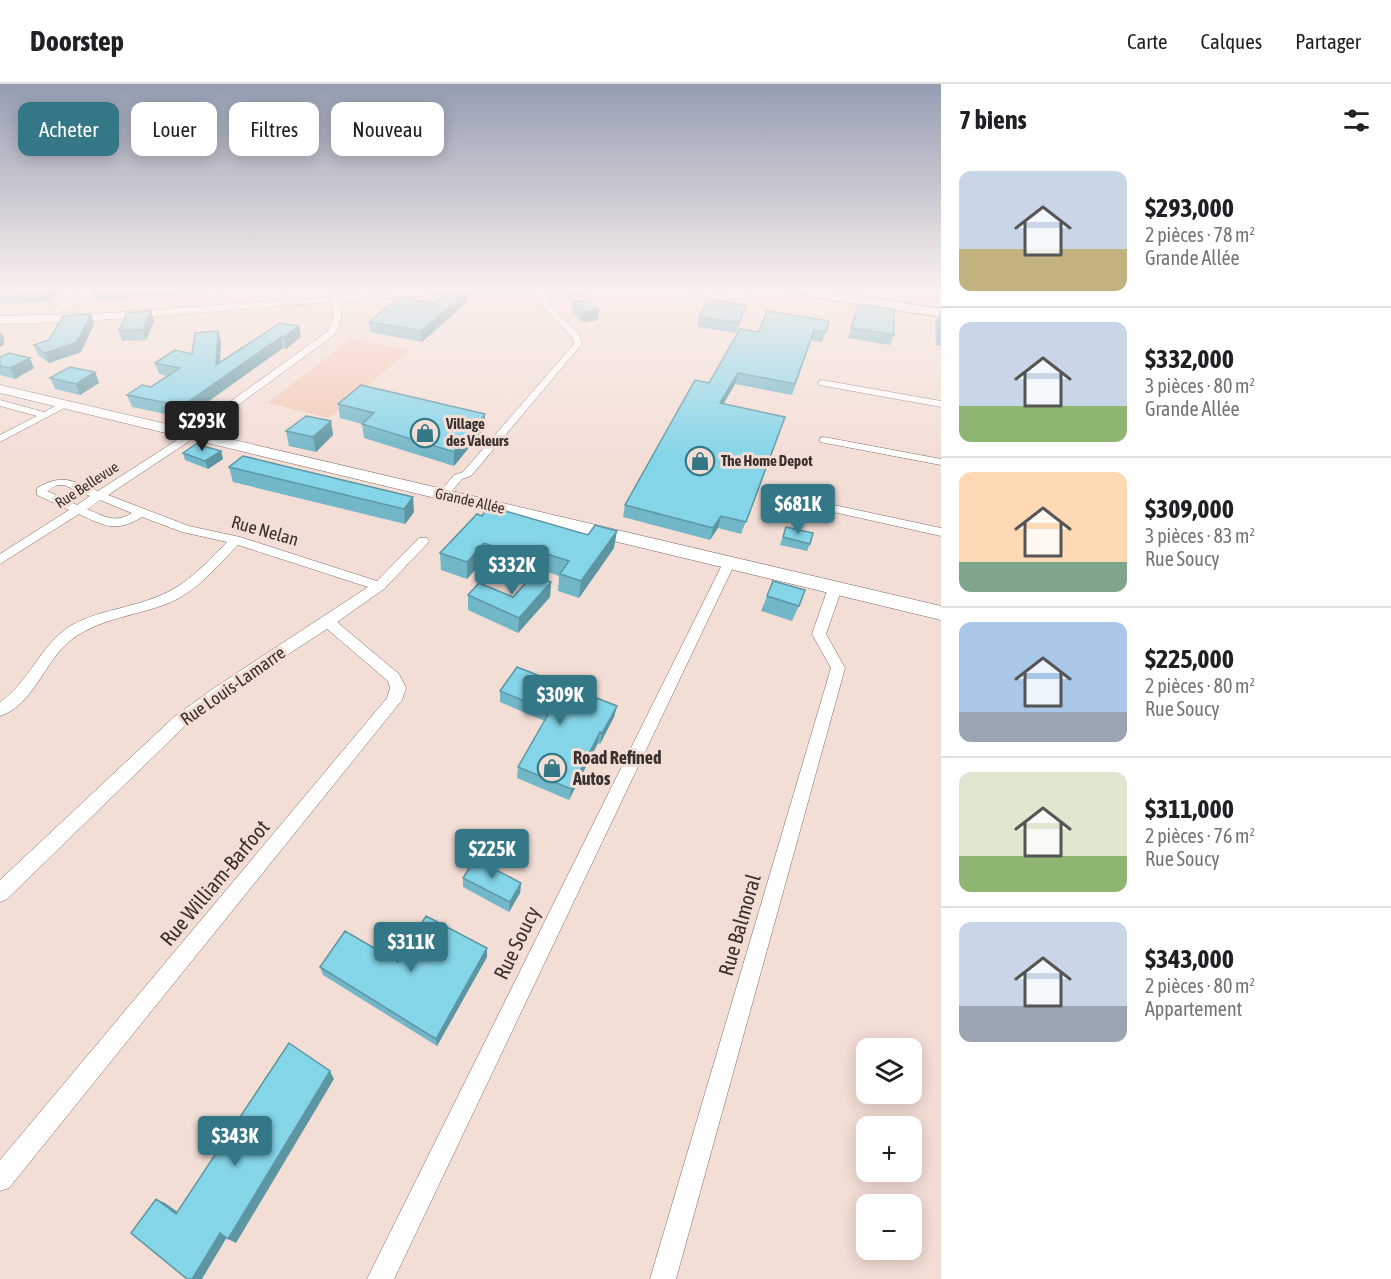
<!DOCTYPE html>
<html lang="fr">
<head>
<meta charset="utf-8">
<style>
	:root { --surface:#fff; --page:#f6f6f6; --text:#202124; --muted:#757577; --line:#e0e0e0; --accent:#347887 }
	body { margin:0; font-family:"Asap Condensed",sans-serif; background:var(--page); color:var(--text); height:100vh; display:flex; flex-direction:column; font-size:22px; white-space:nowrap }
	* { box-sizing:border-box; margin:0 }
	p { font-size:20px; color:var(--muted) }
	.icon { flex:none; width:33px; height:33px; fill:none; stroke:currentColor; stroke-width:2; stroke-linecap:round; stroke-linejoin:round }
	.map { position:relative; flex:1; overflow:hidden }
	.drawer { display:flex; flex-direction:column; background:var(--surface); width:450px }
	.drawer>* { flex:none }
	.guide { position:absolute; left:18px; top:18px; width:570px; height:54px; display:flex; gap:12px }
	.buttons { position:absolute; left:856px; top:954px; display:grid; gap:12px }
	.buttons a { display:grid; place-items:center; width:66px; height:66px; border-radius:12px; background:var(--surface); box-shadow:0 3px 15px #0003; font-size:30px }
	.price { position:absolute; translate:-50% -51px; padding:0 14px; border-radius:6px; background:var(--accent); color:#fff; font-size:20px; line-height:39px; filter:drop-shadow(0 2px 3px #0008) }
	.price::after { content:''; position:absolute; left:50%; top:36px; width:18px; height:14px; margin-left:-9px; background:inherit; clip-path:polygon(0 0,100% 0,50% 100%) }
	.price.selected { background:#222; color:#fff }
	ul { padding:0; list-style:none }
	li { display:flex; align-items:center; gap:18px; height:150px; padding:0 18px }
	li+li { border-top:2px solid var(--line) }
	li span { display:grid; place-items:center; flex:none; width:168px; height:120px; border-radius:12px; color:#555 }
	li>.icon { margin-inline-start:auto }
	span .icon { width:72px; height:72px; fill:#fffc; stroke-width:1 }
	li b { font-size:26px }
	h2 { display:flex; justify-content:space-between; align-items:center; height:72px; padding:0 18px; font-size:26px }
	.chip { padding:0 21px; border-radius:12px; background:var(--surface); box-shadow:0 3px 15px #0003; font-size:21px; line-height:54px }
	.chip.selected { background:var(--accent); color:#fff }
	header { display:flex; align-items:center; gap:36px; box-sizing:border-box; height:84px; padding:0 30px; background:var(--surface); border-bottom:2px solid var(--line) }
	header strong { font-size:28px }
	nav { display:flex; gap:33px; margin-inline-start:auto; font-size:21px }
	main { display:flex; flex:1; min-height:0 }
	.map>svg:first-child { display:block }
	.green { fill:#f3cab9 }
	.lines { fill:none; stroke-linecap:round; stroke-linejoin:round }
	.street-casing { stroke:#7e6b64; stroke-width:1 }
	.secondary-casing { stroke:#7e6b64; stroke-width:1 }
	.primary-casing { stroke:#7e6b64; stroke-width:2 }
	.street { fill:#fff; fill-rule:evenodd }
	.secondary { fill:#fff; fill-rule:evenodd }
	.primary { fill:#fff; fill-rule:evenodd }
	.wall { fill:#72b7c8 }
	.shaded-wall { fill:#5d95a3 }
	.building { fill:#85d5e9; stroke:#5d95a3; stroke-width:1.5 }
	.labels { text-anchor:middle; stroke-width:6; stroke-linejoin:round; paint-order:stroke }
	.far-poi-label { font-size:15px; font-weight:bold; fill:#39312d; stroke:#f3ded6; text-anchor:start }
	.far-street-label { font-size:15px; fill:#39312d; stroke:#f3ded6 }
	.street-label { font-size:18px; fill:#39312d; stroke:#f3ded6 }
	.poi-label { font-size:18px; font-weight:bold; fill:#39312d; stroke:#f3ded6; text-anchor:start }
	.near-street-label { font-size:21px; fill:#39312d; stroke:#f3ded6 }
</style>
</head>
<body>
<header>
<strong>Doorstep</strong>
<nav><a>Carte</a><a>Calques</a><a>Partager</a></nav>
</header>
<main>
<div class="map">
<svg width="941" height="1195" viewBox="0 0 941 1195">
	<rect width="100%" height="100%" fill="#f3ded6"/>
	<path class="green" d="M351,255L410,266L328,334L268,319Z"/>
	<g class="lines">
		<g class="street-casing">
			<path id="street" d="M94,204H105L65,225L60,230L53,228L59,221Z
				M209,204H217L215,218L211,220L207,218Z
				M292,204H301L293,213H287L286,211Z
				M533,204H541L553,224L579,250L582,260L471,392L462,395L447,413H439L437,411L454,391L463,388L574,260L572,253L547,227Z
				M333,205L337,207C340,223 346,237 334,251L185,360L108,411L189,442L240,453L377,497L419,454H427L429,457L427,460L384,505L337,538L399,590L406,604L402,616L9,1104L0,1107V1076L387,614L390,604L388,597L327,545L224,612L186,641L7,815L0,818V796L174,633L214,604L368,503L238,461C216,483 198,507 169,519C136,532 100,534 71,556C44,577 34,621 0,632V618C30,598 40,560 72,541C99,526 131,524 159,512C187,501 206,479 227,458L182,448L142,433C116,449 104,442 79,430L0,480V470L69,426L37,411V404C63,389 72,397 98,407L177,356L328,247L334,235L329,207ZM57,401H64L90,412L77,421L47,407ZM100,416L132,429C114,440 104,432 87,425Z
				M822,296L941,317V323L819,301V297Z
				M0,316L44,328L61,319L70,321L0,358V351L37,332L0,322Z
				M824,353L941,375V381L820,358V354Z
				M806,415L941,444V452L802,421L800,419Z
				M729,475L735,479L394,1195H367L723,479Z
				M835,500L842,504L826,550L845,584L676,1195H650L831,584L812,550L828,504Z"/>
		</g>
		<g class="secondary-casing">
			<path id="secondary" d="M449,204H571L720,210C734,208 746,204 759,204L744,213L720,216C626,214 533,207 439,211C292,218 147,237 0,240V232L110,229Z
				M0,301L941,522V536L0,309Z"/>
		</g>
		<g class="primary-casing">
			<path id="primary" d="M777,204H809L941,225V233L783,208Z"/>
		</g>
		<use href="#street" class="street"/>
		<use href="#secondary" class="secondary"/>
		<use href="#primary" class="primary"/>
	</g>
	<path class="wall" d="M0,204H60L49,218L0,220Z
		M94,204H195V210L95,217L93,209Z
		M263,204H278L275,207Z
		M467,208V218L422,258L370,248L369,238L434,219Z
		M573,218L598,236L582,238L572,228Z
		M859,220L894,251L890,261L848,254Z
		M746,221L736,249L697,243L699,233Z
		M940,226L941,227V262L936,261L935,239Z
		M151,227L154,237L146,256L122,257L119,247Z
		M767,227L826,248L822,258L811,257L792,311L735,300L723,320L781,344L741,450L718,444L710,456L623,433L625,421L709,299L759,248Z
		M91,230L94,240L81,268L49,279L38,271L34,261L49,256Z
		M299,242L301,253L286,265L283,264L185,334L132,323L127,311L151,303L168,292L159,290L155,279L192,270L218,247L221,258L220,278Z
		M0,273L34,284L15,295L0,291Z
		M95,288L99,299L80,311L55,305L50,294Z
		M338,320L485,344L454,382L364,354L362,340L340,334Z
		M331,337L333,351L316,368L289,362L286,347Z
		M221,367L223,375L208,385L185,376L183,369Z
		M243,372L414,428L405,440L233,398L229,383Z
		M477,430L614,464L579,514L558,507L559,492L528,481L521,489L484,476L467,495L441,486L440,469Z
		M786,443L810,460L807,467L780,461Z
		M773,497L799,522L792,537L761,527Z
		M551,498L550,513L518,549L468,526V511L513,513Z
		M500,607L617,622L614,633L600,660L598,659L569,716L517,694L518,683L545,637L500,618Z
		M463,794L521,799L520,809L509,828L463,803Z
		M487,873L437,962L323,891L320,883Z"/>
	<path class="shaded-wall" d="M52,204H60L49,218L46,211Z
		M467,208V218L422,258L421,247Z
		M746,221L743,230L736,249L739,239Z
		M599,226L598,236L582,238L584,228Z
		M151,227L154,237L146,256L143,246Z
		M91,230L94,240L81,268L49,279L45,269Z
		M299,242L301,253L286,265L284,253Z
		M218,247L221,258L219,292L216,281Z
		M2,251L4,254V261L0,263V259Z
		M281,253L283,264L185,334L182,322Z
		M30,274L34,284L15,295L10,284Z
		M95,288L99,299L80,311L76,300Z
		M738,289L735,300L717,331L720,319Z
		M485,330V344L454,382V368Z
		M331,337L333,351L316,368L313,353Z
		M221,367L223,375L208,385L205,377Z
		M413,413L414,428L405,440L404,425Z
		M721,432L718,444L710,456L713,444Z
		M617,447L614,464L579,514L581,497Z
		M484,459V476L467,495V478Z
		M529,464L528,481L521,489L522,472Z
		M551,498L550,513L518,549L519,534Z
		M617,622L614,633L600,660L602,649Z
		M600,648L598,659L569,716L571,705Z
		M521,799L520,809L509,828L510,818Z
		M487,864V873L437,962L436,955Z
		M330,987L334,995L236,1159L228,1155Z
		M156,1115L165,1119L185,1133L176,1130Z
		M220,1149L227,1153L202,1195H192Z"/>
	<path class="building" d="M0,204H52L46,211L0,213Z
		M94,204H169L93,209Z
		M467,208L421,247L369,238L399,213L434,219L447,209Z
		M708,215L746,221L739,239L699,233Z
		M588,216L599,226L584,228L573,218Z
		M859,220L894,225V251L851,244Z
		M151,227L143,246L119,247L127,229Z
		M767,227L829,237L826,248L814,246L795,300L738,289L720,319L785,333L746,438L721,432L713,444L625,421L695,296L709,299L740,245L759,248Z
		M91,230L77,258L45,269L34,261L49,256L63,232Z
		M280,239L299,242L284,253H281L182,322L127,311L142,301L151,303L180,284L155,279L175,266L192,270L195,249L218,247L216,281Z
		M0,250L2,251V258L0,259Z
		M9,269L30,274L10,284L0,282V273Z
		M70,283L95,288L76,300L50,294Z
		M361,301L485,330L454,368L362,340L374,329L338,320Z
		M306,332L331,337L313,353L286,347Z
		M196,360L221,367L205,377L183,369Z
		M243,372L413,413L404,425L229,383Z
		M488,422L588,451L595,441L617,447L581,497L560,490L569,477L529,464L522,472L484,459L467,478L440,469L477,430L482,432Z
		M786,443L813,449L810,460L783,453Z
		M533,491L551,498L519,534L468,511L479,499L513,513Z
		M773,497L805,506L799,522L767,512Z
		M517,583L617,622L602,649L600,648L571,705L518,683L550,627L500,607Z
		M475,775L521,799L510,818L463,794Z
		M426,832L487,864L436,955L320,883L345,847L398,878Z
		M289,959L330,987L228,1155L220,1149L192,1195H187L131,1149L156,1115L176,1130Z"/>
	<linearGradient id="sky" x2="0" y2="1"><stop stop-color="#949db2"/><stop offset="0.55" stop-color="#faf0ed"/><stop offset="1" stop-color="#faf0ed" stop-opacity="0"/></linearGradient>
	<rect width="941" height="372" fill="url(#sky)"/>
	<defs>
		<g id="shop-ring" transform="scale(1.5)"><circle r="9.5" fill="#f3ded6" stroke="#347887" stroke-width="1.5"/><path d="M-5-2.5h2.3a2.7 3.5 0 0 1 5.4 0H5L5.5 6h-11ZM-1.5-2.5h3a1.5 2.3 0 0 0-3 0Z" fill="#347887"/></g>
	</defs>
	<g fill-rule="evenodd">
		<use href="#shop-ring" x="425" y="349"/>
		<use href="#shop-ring" x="700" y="377"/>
		<use href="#shop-ring" x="552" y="684"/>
	</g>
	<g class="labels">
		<g class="far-poi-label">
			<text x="446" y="345">Village<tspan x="446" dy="17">des Valeurs</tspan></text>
			<text x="721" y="382">The Home Depot</text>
		</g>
		<g class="far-street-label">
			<text transform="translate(87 401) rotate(-33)" y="5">Rue Bellevue</text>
			<text transform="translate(470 417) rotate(13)" y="5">Grande Allée</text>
		</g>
		<g class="street-label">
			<text transform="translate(265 447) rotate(16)" y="6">Rue Nelan</text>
			<text transform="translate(233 602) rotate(-35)" y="6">Rue Louis-Lamarre</text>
		</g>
		<g class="poi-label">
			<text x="573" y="680">Road Refined<tspan x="573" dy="21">Autos</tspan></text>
		</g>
		<g class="near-street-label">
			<text transform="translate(215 799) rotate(-50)" y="7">Rue William-Barfoot</text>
			<text transform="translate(740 841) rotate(-74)" y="7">Rue Balmoral</text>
			<text transform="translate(517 859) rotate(-64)" y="7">Rue Soucy</text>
		</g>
	</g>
</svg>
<div class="buttons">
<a><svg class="icon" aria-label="layers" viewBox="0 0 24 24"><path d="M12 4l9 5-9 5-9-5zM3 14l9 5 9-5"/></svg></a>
<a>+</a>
<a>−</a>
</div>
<b class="price selected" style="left:202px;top:368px">$293K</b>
<b class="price" style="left:798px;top:451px">$681K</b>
<b class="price" style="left:512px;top:512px">$332K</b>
<b class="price" style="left:560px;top:642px">$309K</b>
<b class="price" style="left:492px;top:796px">$225K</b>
<b class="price" style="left:411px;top:889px">$311K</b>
<b class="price" style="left:235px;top:1083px">$343K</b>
<div class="guide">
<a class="chip selected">Acheter</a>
<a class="chip">Louer</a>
<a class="chip">Filtres</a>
<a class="chip">Nouveau</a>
</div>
</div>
<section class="drawer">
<h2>7 biens<svg class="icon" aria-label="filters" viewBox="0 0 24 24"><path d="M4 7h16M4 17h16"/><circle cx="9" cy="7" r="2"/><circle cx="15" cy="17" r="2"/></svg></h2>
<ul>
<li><span style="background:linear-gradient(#c9d6e8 65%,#c2b280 0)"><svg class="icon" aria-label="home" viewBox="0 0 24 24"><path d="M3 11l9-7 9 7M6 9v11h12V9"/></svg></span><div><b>$293,000</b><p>2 pièces · 78 m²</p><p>Grande Allée</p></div></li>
<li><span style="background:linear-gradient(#c9d6e8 70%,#8fb573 0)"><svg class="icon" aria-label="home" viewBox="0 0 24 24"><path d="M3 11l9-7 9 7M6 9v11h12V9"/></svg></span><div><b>$332,000</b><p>3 pièces · 80 m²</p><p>Grande Allée</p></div></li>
<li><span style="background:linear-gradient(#ffd9b3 75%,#7fa58c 0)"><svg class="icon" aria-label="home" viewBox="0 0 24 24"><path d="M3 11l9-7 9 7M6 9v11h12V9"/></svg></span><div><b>$309,000</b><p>3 pièces · 83 m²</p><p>Rue Soucy</p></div></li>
<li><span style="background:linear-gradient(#a9c7e8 75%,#9aa5b1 0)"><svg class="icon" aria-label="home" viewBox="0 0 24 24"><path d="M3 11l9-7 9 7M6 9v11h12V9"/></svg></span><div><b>$225,000</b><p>2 pièces · 80 m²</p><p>Rue Soucy</p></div></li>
<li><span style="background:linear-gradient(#dfe7d0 70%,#8fb573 0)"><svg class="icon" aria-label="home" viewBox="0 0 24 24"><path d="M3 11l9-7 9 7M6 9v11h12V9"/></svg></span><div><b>$311,000</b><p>2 pièces · 76 m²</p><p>Rue Soucy</p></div></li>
<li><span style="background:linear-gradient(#c9d6e8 70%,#9aa5b1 0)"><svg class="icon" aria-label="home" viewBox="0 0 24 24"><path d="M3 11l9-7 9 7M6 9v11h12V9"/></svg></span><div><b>$343,000</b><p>2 pièces · 80 m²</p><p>Appartement</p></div></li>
</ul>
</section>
</main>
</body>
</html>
